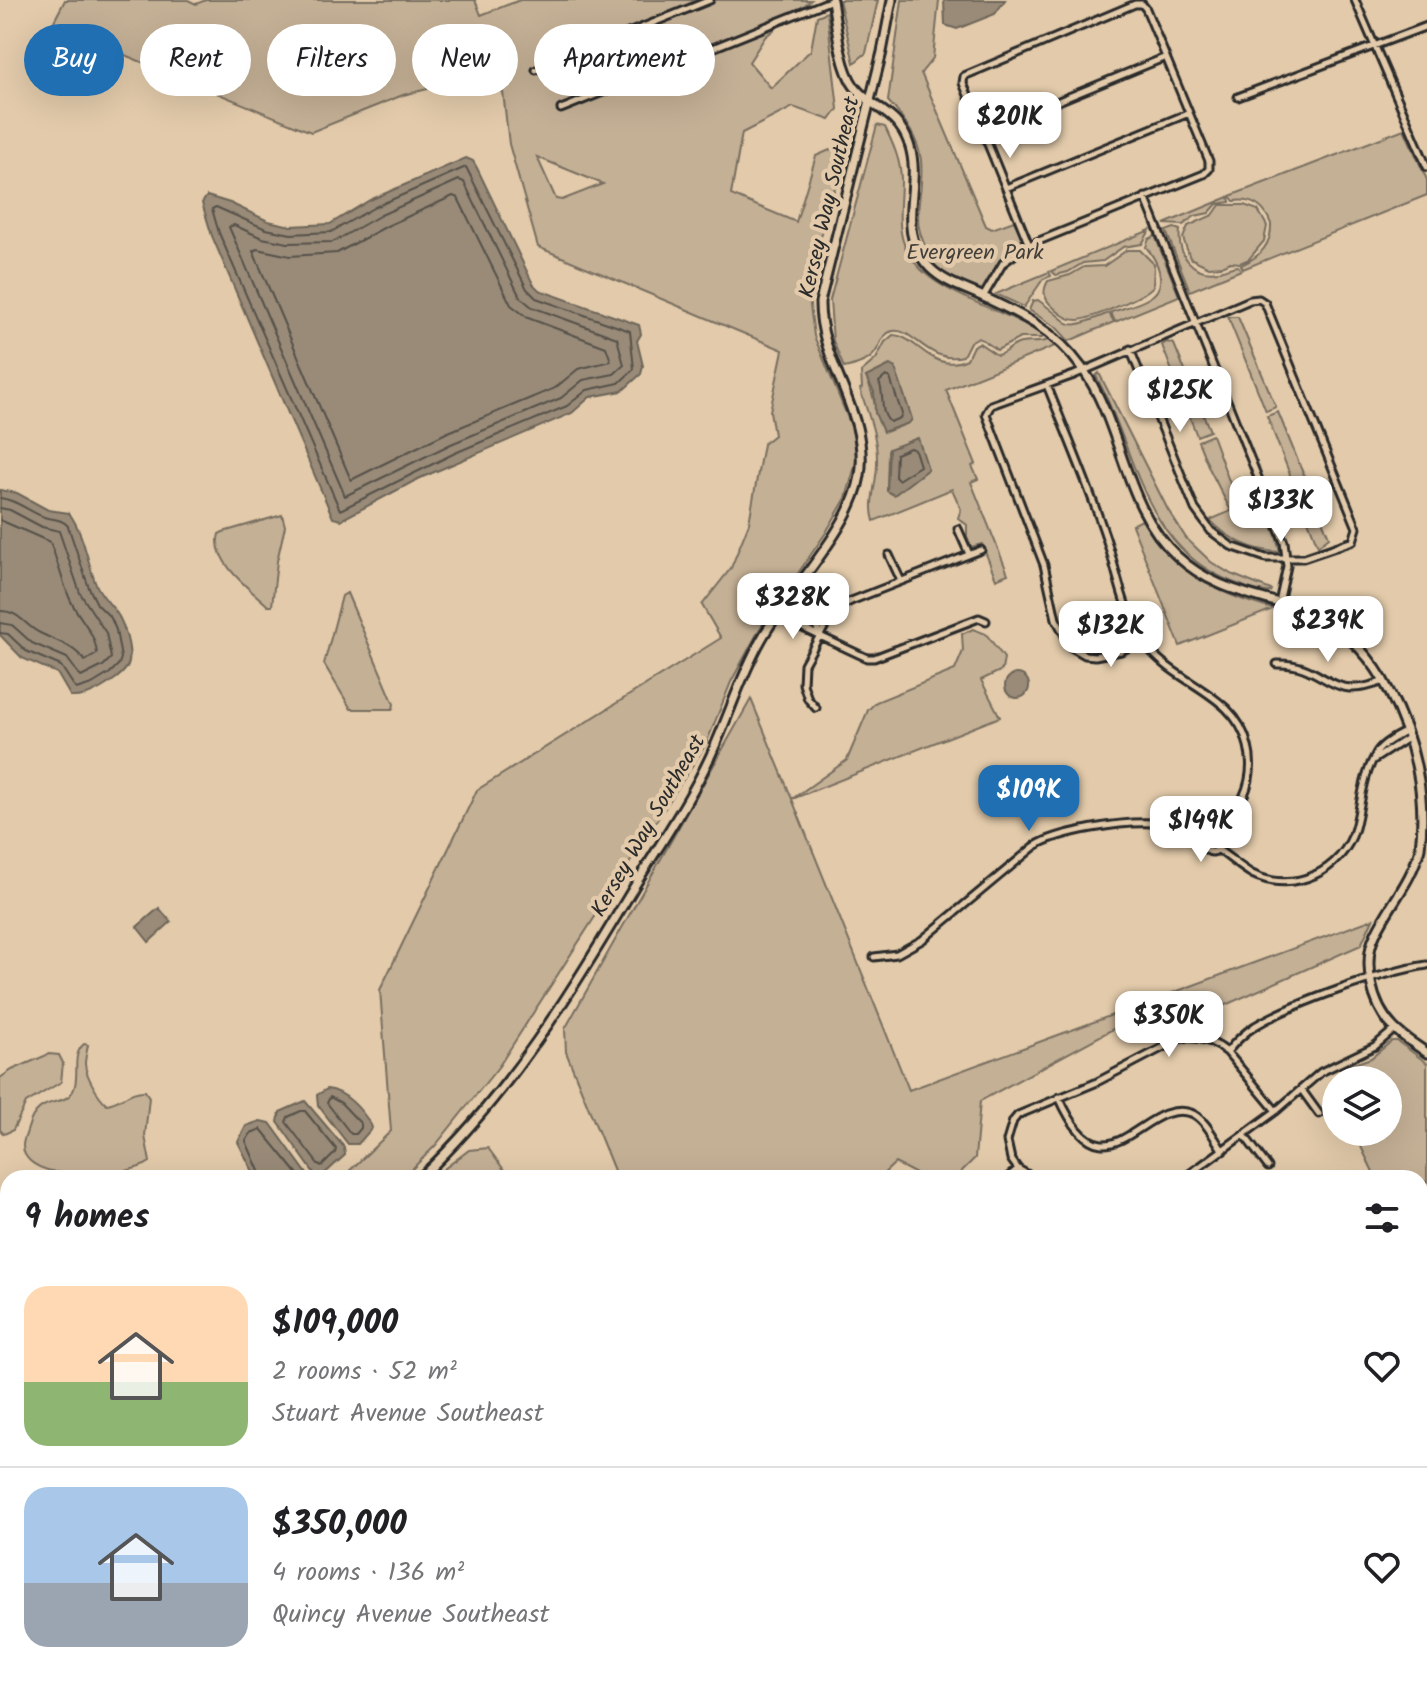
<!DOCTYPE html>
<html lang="en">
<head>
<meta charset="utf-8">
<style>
	:root { --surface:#fff; --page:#f6f6f6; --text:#202124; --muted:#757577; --line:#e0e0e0; --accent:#1f6fb2 }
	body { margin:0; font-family:Kalam,sans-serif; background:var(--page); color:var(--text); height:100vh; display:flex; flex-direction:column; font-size:30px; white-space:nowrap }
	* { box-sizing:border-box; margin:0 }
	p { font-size:26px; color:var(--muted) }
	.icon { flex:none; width:44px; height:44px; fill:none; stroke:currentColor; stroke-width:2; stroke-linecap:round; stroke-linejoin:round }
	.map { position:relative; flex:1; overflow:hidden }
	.side { position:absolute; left:0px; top:1170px; width:1428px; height:514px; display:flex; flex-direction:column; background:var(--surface); border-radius:24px 24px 0 0; box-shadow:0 8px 32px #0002 }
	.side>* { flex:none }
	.banner { position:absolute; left:24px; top:24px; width:800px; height:72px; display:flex; gap:16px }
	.controls { position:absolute; left:1322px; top:1066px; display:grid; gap:16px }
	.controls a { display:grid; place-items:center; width:80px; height:80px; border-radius:50%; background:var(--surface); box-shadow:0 8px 32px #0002; font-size:40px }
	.price { position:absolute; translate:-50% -68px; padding:0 18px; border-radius:16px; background:#fff; color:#222; font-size:26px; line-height:52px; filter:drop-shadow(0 2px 4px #0008) }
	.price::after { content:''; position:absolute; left:50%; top:48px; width:24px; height:18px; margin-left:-12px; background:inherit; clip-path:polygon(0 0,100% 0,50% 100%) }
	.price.current { background:var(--accent); color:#fff }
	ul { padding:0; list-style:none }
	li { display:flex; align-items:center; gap:24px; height:200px; padding:0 24px }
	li+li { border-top:2px solid var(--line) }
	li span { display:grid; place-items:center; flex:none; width:224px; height:160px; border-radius:24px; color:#555 }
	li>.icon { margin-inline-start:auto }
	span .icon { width:96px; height:96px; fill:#fffc; stroke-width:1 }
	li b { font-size:34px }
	h2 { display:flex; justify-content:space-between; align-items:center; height:96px; padding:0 24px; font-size:34px }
	.tag { padding:0 28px; border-radius:36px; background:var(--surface); box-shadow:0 8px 32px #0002; font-size:28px; line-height:72px }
	.tag.current { background:var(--accent); color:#fff }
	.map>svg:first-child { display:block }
	.green { fill:#c4b095; stroke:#786e60; stroke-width:2; fill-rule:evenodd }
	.water { fill:#998b78; stroke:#6d6559; stroke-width:2 }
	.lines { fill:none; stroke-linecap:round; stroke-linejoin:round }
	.shore { stroke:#57514a; stroke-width:2 }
	.street-casing { stroke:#2b2b2b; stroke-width:11 }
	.secondary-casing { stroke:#2b2b2b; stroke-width:13 }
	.street { stroke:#e2caaa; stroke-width:5 }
	.secondary { stroke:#e2caaa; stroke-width:7 }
	.labels { text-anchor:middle; stroke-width:8; stroke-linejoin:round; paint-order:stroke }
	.street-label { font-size:22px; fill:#2b2b2b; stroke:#e2caaa }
	.park-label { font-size:22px; fill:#423f3b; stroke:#e2caaa }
</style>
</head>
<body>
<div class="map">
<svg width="1427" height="1683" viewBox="0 0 1427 1683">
	<rect width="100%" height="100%" fill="#e2caaa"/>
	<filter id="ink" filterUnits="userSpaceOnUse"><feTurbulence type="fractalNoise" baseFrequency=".0125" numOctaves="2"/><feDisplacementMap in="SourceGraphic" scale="16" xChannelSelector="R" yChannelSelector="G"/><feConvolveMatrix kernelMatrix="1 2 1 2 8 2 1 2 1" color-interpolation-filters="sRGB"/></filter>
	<g filter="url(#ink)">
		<path class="green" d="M65,0H188L196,4L206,0H475L481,15L520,0H811L765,37L749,62L771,88L811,50L817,16L827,12L838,109L830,120L793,107L742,133L731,195L796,222L816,156L848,142L812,268L808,290L814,336L852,428L857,459L846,498L825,534L759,630L731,682L706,744L499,1066L435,1146L403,1178H342L391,1131L380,990L477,790L721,638L702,605L731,568L749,523L763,444L774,435L770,411L783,350L538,247L509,144L503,92L481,76L403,95L311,132L52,25ZM537,157L603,184L562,200L556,199Z
			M839,0H878L866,53L854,63Z
			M902,0H939L933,58L921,73L986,226L992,229L1014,221L1024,241L1001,261L984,289L980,291L945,275L932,264L934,261C905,219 925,203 921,160C918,137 904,118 888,101Z
			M877,125L885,127C893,144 901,161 901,180C901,200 897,222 903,241C921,296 1001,304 1043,336L1042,338H1020L997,350L983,340L977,338L970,342L963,356C929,365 913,327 893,331C880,334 881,347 873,355C867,362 853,366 844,368L833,341L830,300Z
			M1404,129L1427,180V195L1243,269L1241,265C1260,257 1272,244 1271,224C1265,207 1252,198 1234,201L1230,196Z
			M1229,197L1230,202L1217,204L1209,213L1195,216L1183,225L1164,224Z
			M1220,205H1244L1258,210L1267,226L1264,241L1249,259L1240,263L1230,262L1222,266L1209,267L1190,258L1183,238L1188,226L1213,215Z
			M1174,228L1180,230C1177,254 1192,276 1219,271C1226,270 1230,266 1238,266L1241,270L1190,291L1166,231Z
			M1150,230L1142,244L1123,247L1103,261L1083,263L1068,272L1056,275L1051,271Z
			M1155,236L1179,296L1115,322L1111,312C1123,308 1138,305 1149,298C1170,286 1157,260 1146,247L1149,239Z
			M1127,250H1140L1154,264L1153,286C1146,296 1091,319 1078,320C1066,320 1058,312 1050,304C1043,296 1043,290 1048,281L1070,275L1084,267L1104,266Z
			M1049,272L1051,276L1043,279L1024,307L996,294Z
			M1038,300C1076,326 1060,333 1109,313L1114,322L1069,341L1056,327L1029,310L1033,301Z
			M1228,317H1238L1276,407L1266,411Z
			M893,335C918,336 932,375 967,359L973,346L979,343L997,355C1007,353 1011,345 1021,343C1031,341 1038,344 1048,340L1055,346L946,390L976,464L972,466L978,479L971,482L1008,574L996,579L982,544L971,547L967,537V525L958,518L961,509L952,489L874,521C868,502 877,484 877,464C878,437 868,414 860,389L862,388L861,372L876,359L885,342ZM895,368L912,419L909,423L886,432C873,411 876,398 866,377ZM917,438L928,469L894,495L887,490L888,451Z
			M1167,342L1174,344L1210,431L1197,436L1162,345Z
			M1099,373L1168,510L1186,538L1211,562L1231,574L1271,590L1270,592C1255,592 1237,584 1223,578C1141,540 1135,447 1096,376Z
			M1278,412L1329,537L1318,546L1267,416Z
			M1212,435L1239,508L1261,499L1276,535L1280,552C1251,551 1229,540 1210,520L1231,511L1209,468L1198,441Z
			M282,515L285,526L277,561L272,606H268C251,590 211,561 219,534L223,532Z
			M1142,520C1178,573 1213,593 1273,609L1180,646L1132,525Z
			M347,593L394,704L393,709H351L324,664L342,596Z
			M973,629L986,634L1004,658L1002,670L981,680L1000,717L792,799L909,1090L1373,919L1361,945L1223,1006L1163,1002L980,1101L975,1158L955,1178H924L895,1163L879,1178H617L566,1052L565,1029L751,699L792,799L847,760L868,710L876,702L955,670L963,651L962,634Z
			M1392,1041H1397L1427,1063V1182L1420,1181V1178L1375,1176L1354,1132H1388V1080H1349L1345,1067L1371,1058Z
			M84,1044L88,1045C87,1051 85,1058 85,1064C86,1076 98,1097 107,1104C121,1102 131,1090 145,1091L149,1097L145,1136L150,1162C130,1177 22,1186 23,1145C23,1140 27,1133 28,1128C38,1093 63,1109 73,1091C81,1076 70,1056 84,1044Z
			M49,1054L59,1055L63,1063L61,1082L26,1103L13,1130L4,1134L0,1130V1078L12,1070Z
			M488,1148L510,1178H432L469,1150Z
			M257,1676H802L805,1683H623L621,1681L612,1683H259Z"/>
		<path class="water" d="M944,0H1005L995,14L957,29L945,25Z
			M466,158L473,161L477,168L533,284L539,290L639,325L641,334L637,341L643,366L641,374L622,391L590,397L572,413L418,479L341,520L333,518L212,236L202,203L207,196L230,203L268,221L291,226L330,224L370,200Z
			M890,365L895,368L912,419L909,423L883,432L875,413L874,392L866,377Z
			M918,438L928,469L894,495L887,491L889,449Z
			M0,490L17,493L48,510L69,513C83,532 87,559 95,582C100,595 108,601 116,612C124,623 133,652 128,665C125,672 117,678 111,682C99,690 86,698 71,697L57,673L22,658L0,635Z
			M1005 686a12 12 0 1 1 24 0a12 12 0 1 1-24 0Z
			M159,908L171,922L149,942L137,927Z
			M327,1089C346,1091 362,1110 371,1125L372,1128L358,1144H348L318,1105L317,1095Z
			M305,1101L344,1147L345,1155L321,1177L314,1173L278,1122L280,1112Z
			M260,1121L270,1123L310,1178H256L238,1142L246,1126Z
			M0,1266L8,1275V1320L0,1312Z"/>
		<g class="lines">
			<path class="shore" d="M466,167L527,289L536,298L630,331L634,369L619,383L587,390L567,406L455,453L340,510L219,233L212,209L216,207L266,229L291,234L331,232L375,207Z
				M459,180L464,182L520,297L532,307L617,338L624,365L614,374L583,380L561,398L451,444L345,496L229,227L234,225L262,238L288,243L333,242L381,215Z
				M453,196L458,198L511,305L528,318L606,347L611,361L578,369L555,388L446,433L351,480L253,251L257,249L290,256L337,253L387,226Z
				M886,376L890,378L902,414L900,418L890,422C879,413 885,395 879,382Z
				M910,448L915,450L920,466L898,480L895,477L896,454Z
				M0,498C17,500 28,511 44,517C53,520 61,518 68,526L89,588L97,604L111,618L116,630L121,658L119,664L110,673L92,684L76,689L61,666L26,651L8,634L0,633
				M0,508L10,510L42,527L59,531L80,593L106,633L111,658L103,666L81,677L67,658L32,643L12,625L0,623
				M0,520L50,542C57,560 62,580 69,597C78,619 95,630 97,654L85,661C72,644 57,642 40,633C24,625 20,611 0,611
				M330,1097L341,1103L361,1124V1128L356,1134H351L327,1103Z
				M301,1111H305L336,1149L335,1153L322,1166L318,1164L286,1122L288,1117Z
				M262,1178L246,1141L251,1133L261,1129L301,1178"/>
			<g class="street-casing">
				<path id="street" d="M1355,0L1427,167
					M536,70L710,0
					M1238,97L1427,26
					M561,109L832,0
					M983,132L1166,57
					M1006,188L1189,113
					M1145,197L1284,542L1287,566L1279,603
					M983,297L1003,263L1028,245H1029L1204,174L1209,169V161L1146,9L1142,4H1135L964,76L963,83L1029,245
					M1130,349L1195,509L1211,531L1231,546L1266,558H1303L1353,541L1357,528L1265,303L1259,299L1250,300L1074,375L991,405L986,414L1044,565L1056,619L1071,647L1085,655L1095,656L1121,651L1143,640
					M1047,385C1067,436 1089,486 1106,538C1119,577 1123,618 1150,650C1181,686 1236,695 1248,746C1258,784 1237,811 1215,839
					M958,529L969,554
					M889,555L901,581
					M783,608L817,627L818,633
					M777,616L867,658H874L979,618L986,621
					M1277,664C1328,663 1326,704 1384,681
					M816,708L808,699L803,684L804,664L834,610L851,601L981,550
					M1375,759L1409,737
					M1205 845a7 7 0 1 1 14 0a7 7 0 1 1-14 0Z
					M1217,849C1229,857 1240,867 1252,874C1293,895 1343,871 1355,828C1362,801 1362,777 1377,752C1383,743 1397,736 1407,731
					M874,957L897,954L922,940L1035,846C1059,831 1124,821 1153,823C1173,824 1191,831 1208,839
					M1227,1052L1276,1111
					M1301,1089L1319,1114
					M1059,1097C1105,1202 1143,1096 1191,1113C1205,1118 1215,1140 1223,1151
					M1244,1135L1268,1167
					M1018,1169L1034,1178
					M1007,1178L1018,1169L1011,1159L1007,1141L1013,1121L1018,1115L1095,1083L1179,1039C1197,1035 1212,1040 1227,1052C1235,1042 1244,1033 1255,1026C1294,1003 1382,972 1427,965
					M1184,1178L1276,1111L1321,1072L1375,1046L1395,1029
					M1420,1210L1427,1211
					M0,1249L8,1258
					M1420,1384L1427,1379
					M0,1401L8,1410
					M1420,1486L1427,1483
					M0,1522L8,1518
					M0,1591L8,1588
					M27,1676V1683
					M1084,1676L1088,1683
					M1191,1676L1205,1683
					M1324,1676L1329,1683
					M4,1683L22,1676
					M926,1683L944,1676
					M972,1683V1676
					M1368,1683L1378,1676"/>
			</g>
			<g class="secondary-casing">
				<path id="secondary" d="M832,0C836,23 840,67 854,86C871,109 898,111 909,144C924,187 892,229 930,268C943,281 961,287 977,294C1019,313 1055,330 1082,368C1123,425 1123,507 1177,556C1221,597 1269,594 1319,618C1350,633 1374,661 1389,691C1414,739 1427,794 1420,848C1412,881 1390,904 1376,933C1361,962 1372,1006 1394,1028C1404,1038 1416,1045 1427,1053
					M420,1178C510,1094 571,992 634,887C660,844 689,802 710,757C728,719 740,677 761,640C788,591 851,530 860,476C870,413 819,363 820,302L882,52L892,0
					M0,1469L8,1465
					M1420,1592L1427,1591
					M253,1676L255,1683
					M1001,1683L1003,1676"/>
			</g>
			<use href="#street" class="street"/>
			<use href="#secondary" class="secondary"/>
		</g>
	</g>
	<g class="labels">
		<g class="street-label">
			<text transform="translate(828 197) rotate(-77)" y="8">Kersey Way Southeast</text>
			<text transform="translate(647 825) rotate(-60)" y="8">Kersey Way Southeast</text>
		</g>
		<g class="park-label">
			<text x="975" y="259">Evergreen Park</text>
		</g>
	</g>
</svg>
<div class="controls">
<a><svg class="icon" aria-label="layers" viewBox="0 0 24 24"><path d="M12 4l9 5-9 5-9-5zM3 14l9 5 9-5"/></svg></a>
</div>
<b class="price" style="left:1010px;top:160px">$201K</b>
<b class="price" style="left:1180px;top:434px">$125K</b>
<b class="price" style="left:1281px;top:544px">$133K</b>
<b class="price" style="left:793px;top:641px">$328K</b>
<b class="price" style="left:1328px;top:664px">$239K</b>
<b class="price" style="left:1111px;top:669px">$132K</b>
<b class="price current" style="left:1029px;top:833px">$109K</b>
<b class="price" style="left:1201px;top:864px">$149K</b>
<b class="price" style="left:1169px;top:1059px">$350K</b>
<div class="banner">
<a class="tag current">Buy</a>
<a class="tag">Rent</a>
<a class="tag">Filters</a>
<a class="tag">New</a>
<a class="tag">Apartment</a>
</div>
<section class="side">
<h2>9 homes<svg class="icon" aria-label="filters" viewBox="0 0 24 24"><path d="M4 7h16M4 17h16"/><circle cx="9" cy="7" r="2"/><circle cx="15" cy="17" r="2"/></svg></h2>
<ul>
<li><span style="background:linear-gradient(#ffd9b3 60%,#8fb573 0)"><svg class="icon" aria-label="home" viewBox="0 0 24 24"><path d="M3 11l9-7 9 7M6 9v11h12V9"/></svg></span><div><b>$109,000</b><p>2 rooms · 52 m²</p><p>Stuart Avenue Southeast</p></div><svg class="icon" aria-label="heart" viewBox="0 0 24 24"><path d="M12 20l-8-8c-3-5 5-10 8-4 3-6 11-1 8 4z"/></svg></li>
<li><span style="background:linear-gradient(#a9c7e8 60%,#9aa5b1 0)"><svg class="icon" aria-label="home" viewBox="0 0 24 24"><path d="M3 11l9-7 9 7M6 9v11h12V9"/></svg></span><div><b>$350,000</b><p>4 rooms · 136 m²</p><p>Quincy Avenue Southeast</p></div><svg class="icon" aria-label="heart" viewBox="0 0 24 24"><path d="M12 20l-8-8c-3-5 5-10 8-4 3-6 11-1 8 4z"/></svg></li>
</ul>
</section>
</div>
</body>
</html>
